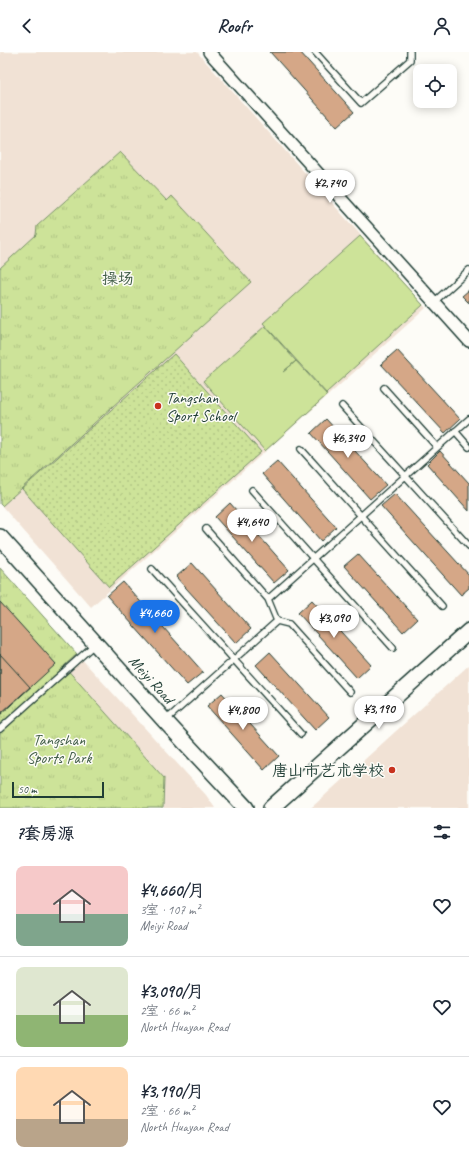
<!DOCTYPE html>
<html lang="zh">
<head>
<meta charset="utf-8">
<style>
	:root { --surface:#fff; --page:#f2f2f3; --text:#1f2937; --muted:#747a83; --line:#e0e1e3; --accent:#1a73e8 }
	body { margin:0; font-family:Caveat,"LXGW WenKai TC",sans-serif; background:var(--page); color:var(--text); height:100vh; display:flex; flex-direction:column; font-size:15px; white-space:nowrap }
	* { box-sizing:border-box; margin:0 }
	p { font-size:13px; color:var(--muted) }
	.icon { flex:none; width:22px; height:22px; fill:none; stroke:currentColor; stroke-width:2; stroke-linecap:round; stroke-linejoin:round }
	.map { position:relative; height:756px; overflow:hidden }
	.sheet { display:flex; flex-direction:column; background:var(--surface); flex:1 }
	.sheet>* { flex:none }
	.tools { position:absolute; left:413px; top:12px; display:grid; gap:8px }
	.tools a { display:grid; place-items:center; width:44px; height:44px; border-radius:8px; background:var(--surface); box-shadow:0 2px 10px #0003; font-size:20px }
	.scale { position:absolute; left:12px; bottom:10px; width:92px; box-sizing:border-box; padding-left:4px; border:2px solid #1f3d34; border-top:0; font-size:11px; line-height:14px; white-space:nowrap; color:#1f3d34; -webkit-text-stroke:3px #fdfcf7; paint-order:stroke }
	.price { position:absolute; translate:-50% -34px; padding:0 9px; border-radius:14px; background:#fff; color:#222; font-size:13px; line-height:26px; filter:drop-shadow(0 1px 2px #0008) }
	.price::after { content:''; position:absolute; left:50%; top:24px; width:12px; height:9px; margin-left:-6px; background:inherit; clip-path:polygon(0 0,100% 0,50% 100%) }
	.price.active { background:var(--accent); color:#fff }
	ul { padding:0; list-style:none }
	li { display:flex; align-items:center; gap:12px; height:100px; padding:0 16px }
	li+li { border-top:1px solid var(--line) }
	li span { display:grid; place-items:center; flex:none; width:112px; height:80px; border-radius:8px; color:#555 }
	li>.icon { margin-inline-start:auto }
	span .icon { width:48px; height:48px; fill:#fffc; stroke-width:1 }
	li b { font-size:17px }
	h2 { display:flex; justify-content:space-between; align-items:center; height:48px; padding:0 16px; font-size:17px }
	header { display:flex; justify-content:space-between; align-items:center; height:52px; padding:0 16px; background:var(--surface); font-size:18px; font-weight:800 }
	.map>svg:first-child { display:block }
	.built { fill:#f1e2d5 }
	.grass { fill:url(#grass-dots); stroke:#769066 }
	.park { fill:url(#park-tufts); stroke:#769066 }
	.pitch { fill:#cde399; stroke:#769066 }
	.building { fill:#d5a787; stroke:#1f3d34 }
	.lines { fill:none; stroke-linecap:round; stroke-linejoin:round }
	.lane-casing { stroke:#1f3d34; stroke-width:8 }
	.street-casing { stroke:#1f3d34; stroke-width:14 }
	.secondary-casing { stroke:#1f3d34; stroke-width:18 }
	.lane { stroke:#fdfcf7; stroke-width:5.5 }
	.street { stroke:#fdfcf7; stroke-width:11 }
	.secondary { stroke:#fdfcf7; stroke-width:15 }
	.poi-dot { fill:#c8321e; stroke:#fdfcf7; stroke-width:1.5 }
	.labels { text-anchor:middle; stroke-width:3; stroke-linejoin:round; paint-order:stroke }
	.park-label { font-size:16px; fill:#425e48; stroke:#fdfcf7 }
	.poi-label { font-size:16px; fill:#1f3d34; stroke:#fdfcf7; text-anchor:start }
	.street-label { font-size:16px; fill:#1f3d34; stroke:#fdfcf7 }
</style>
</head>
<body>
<header><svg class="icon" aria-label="back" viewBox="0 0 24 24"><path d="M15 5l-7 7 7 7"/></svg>Roofr<svg class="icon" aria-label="person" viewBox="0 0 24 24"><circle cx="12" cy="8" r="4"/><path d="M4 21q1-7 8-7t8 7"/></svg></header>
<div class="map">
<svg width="469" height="756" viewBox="0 0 469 756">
	<defs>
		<pattern id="grass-dots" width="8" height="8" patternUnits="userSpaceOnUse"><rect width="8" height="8" fill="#cde399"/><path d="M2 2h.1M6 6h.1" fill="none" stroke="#b0c484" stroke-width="1.8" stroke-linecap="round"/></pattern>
		<pattern id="park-tufts" width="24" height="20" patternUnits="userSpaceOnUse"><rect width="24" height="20" fill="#cde399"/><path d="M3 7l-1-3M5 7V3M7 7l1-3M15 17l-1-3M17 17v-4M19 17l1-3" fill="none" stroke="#b0c484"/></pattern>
	</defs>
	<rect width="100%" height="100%" fill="#fdfcf7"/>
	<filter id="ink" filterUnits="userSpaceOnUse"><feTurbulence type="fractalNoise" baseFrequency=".025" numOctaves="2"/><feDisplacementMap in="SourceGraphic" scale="8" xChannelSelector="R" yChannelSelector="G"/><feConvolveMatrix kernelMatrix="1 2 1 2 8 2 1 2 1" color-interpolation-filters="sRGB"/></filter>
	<g filter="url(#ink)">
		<path class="built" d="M0,0H197L426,256L91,555L0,452Z
			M77,602L206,743L215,756H163L164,726L64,614Z
			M469,613V756H311Z"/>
		<path class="grass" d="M174,302L261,400L109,535L22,437Z"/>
		<path class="park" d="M120,100L167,149L172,144L251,230L2,454L0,452V216L36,183L37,174Z
			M0,516L77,602L64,614L164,726L163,756H0Z"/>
		<path class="pitch" d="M360,184L423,253L326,341L263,271Z
			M265,274L296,309L283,320L296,309L327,343L265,399L203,329Z"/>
		<path class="building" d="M270,0H300L354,60L337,75Z
			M469,238V251L462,244Z
			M397,298L460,367L445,381L381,312Z
			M326,367L386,433L370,447L311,381Z
			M440,399L469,431V459L427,412Z
			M277,409L336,475L321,489L262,422Z
			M395,442L469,523V536L461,543L381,454Z
			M230,451L289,518L274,531L215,465Z
			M358,502L417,567L403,580L344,514Z
			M192,511L251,577L236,591L176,525Z
			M123,530L203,620L187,633L107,544Z
			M312,548L371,613L357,626L298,561Z
			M0,550L56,612L0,663Z
			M270,600L329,665L315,678L256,613Z
			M0,602L30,635L0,662Z
			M222,641L279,704L264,718L207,654Z"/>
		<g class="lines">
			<g class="lane-casing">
				<path id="lane" d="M315,0L361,51L410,8V0
					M434,250L469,218
					M384,336L437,395
					M342,354L469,494
					M455,379L469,395
					M301,397L442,554
					M252,438L393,596
					M206,477L268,547
					M152,517L301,682
					M277,569L289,572L350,640
					M165,669L277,569L268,547L469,367
					M0,677L95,592"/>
			</g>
			<g class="street-casing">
				<path id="street" d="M209,0L469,289"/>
			</g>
			<g class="secondary-casing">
				<path id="secondary" d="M0,485L165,669L246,756
					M271,756L469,579"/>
			</g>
			<use href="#lane" class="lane"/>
			<use href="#street" class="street"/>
			<use href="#secondary" class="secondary"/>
		</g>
	</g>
	<g class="poi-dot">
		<circle cx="158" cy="354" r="4"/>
		<circle cx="392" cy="718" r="4"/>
	</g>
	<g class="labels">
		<g class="park-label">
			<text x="118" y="232">操场</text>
			<text x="59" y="693">Tangshan<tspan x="59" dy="18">Sports Park</tspan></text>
		</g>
		<g class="poi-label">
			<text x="166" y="351">Tangshan<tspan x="166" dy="18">Sport School</tspan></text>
			<text x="384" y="724" text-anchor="end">唐山市艺术学校</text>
		</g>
		<g class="street-label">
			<text transform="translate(152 627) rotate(48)" y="6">Meiyi Road</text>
		</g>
	</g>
</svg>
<div class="tools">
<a><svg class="icon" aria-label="locate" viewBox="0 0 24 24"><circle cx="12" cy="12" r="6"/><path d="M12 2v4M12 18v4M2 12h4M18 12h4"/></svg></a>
</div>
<div class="scale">50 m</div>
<b class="price" style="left:330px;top:152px">¥2,740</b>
<b class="price" style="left:348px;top:407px">¥6,340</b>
<b class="price" style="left:252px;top:491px">¥4,640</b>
<b class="price active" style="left:155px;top:582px">¥4,660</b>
<b class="price" style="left:334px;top:587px">¥3,090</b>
<b class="price" style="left:379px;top:678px">¥3,190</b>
<b class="price" style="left:243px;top:679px">¥4,800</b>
</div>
<section class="sheet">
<h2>7套房源<svg class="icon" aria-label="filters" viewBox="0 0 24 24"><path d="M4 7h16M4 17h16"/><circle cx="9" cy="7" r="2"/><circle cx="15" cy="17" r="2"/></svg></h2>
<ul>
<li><span style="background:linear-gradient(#f6c9c9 60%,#7fa58c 0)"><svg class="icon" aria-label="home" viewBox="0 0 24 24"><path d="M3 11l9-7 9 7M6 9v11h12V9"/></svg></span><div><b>¥4,660/月</b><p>3室 · 107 m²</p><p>Meiyi Road</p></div><svg class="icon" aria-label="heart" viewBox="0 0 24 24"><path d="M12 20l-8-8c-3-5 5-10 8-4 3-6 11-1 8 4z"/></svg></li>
<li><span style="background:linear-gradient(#dfe7d0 60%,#8fb573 0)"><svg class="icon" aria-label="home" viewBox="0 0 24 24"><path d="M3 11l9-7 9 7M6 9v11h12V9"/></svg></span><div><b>¥3,090/月</b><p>2室 · 66 m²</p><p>North Huayan Road</p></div><svg class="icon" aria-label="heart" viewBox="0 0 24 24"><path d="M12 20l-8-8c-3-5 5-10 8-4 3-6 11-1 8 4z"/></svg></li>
<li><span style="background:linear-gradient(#ffd9b3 65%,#b9a48a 0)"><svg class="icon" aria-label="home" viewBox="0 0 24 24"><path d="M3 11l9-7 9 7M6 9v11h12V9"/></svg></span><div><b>¥3,190/月</b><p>2室 · 66 m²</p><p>North Huayan Road</p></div><svg class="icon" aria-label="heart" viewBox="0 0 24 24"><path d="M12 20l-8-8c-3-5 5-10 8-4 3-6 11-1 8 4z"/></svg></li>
</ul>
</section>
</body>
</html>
